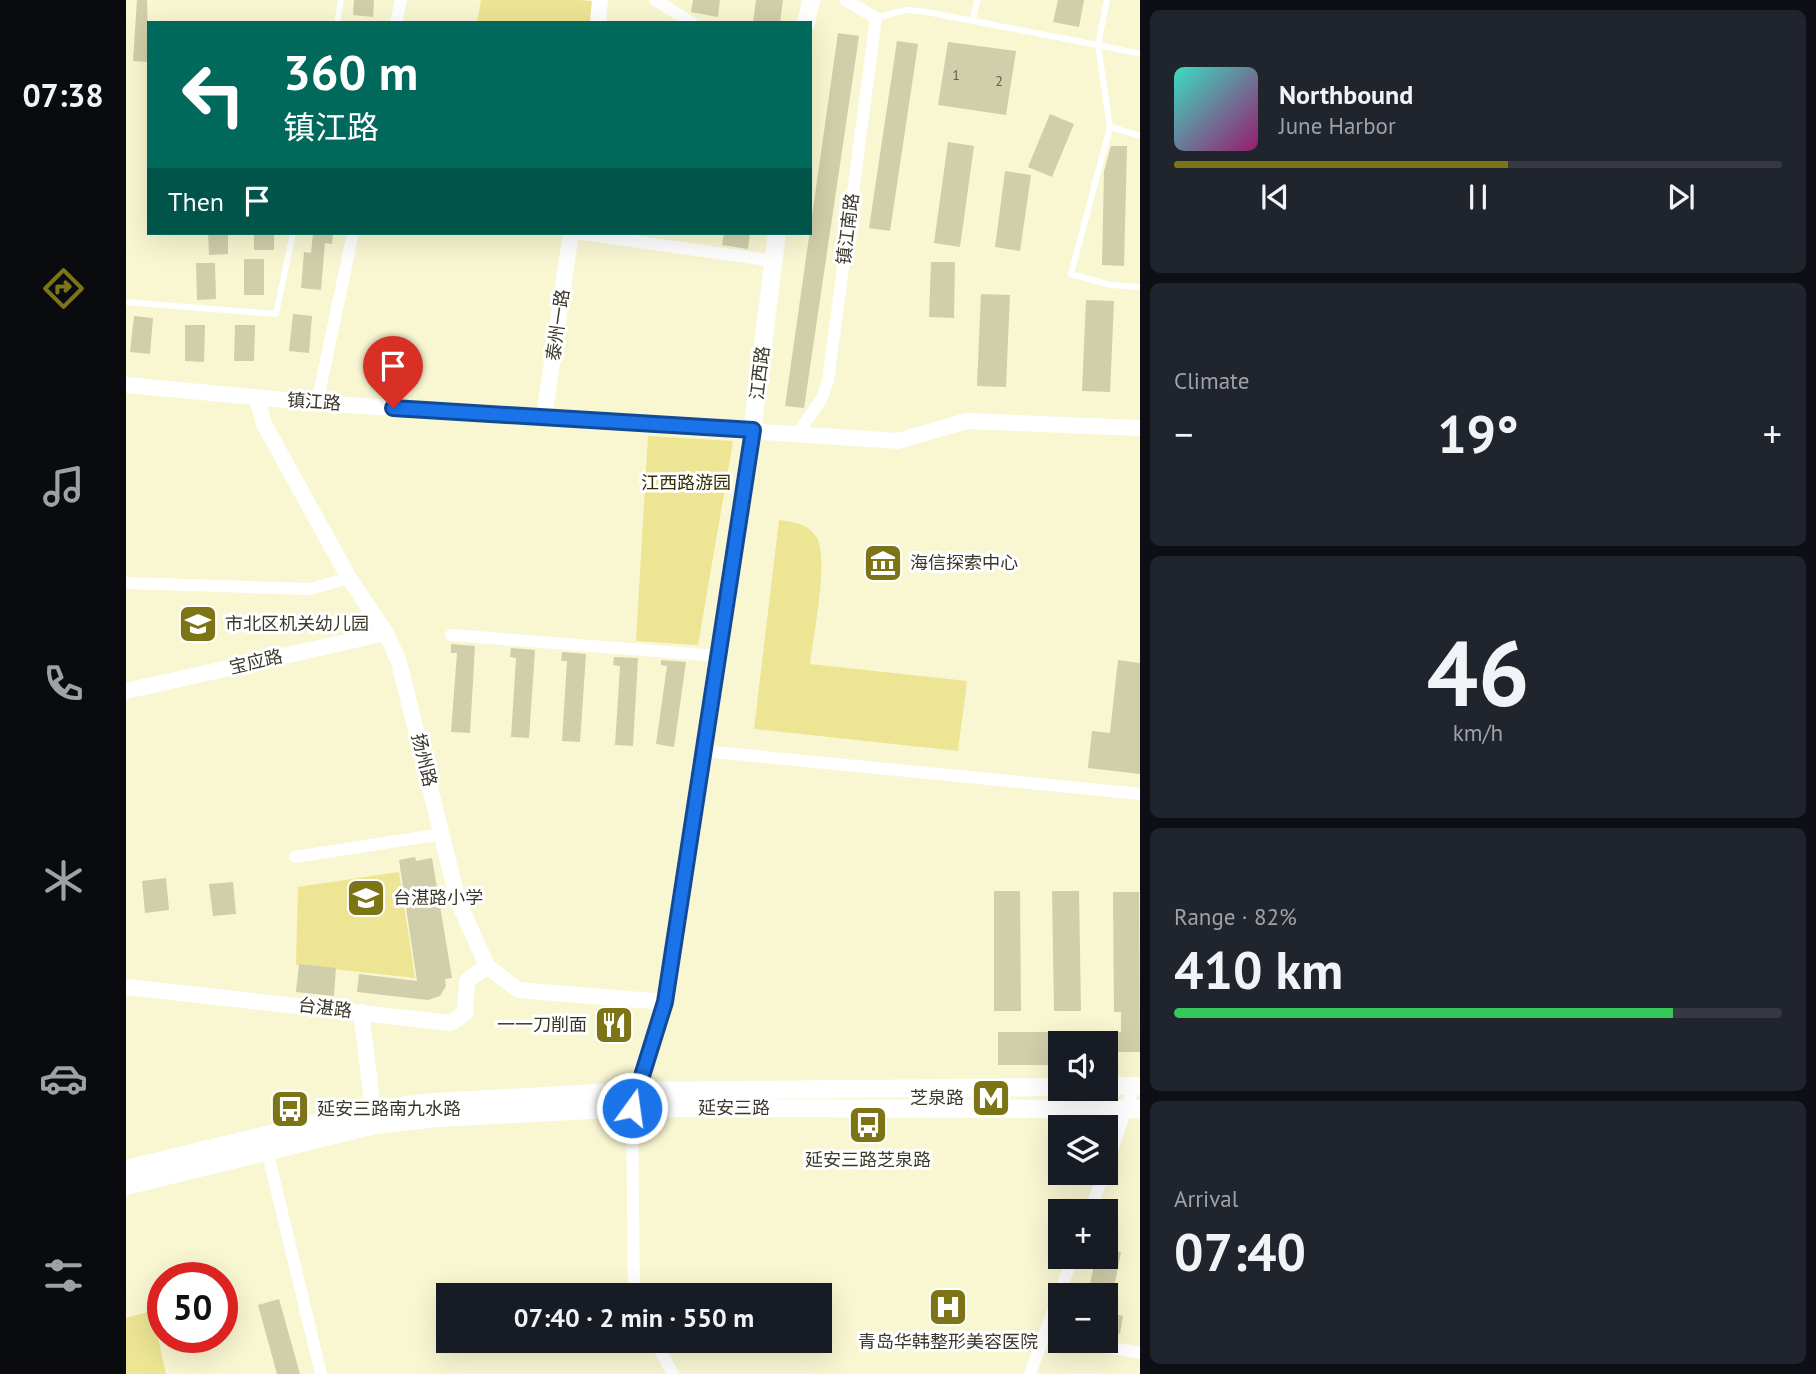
<!DOCTYPE html>
<meta charset="utf-8">
<style>
:root{--surface:#171b24;--page:#20242c;--text:#f1f3f6;--muted:#9ea1a6;--line:#363941;--accent:#7d7416}
body{margin:0;font-family:"PT Sans","Noto Sans SC",sans-serif;background:var(--page);color:var(--text);height:100vh;display:flex;flex-direction:column;font-size:26px;white-space:nowrap}
*{box-sizing:border-box;margin:0}
p{font-size:23px;color:var(--muted)}
.icon{flex:none;width:38px;height:38px;fill:none;stroke:currentColor;stroke-width:2;stroke-linecap:round;stroke-linejoin:round}
.map{position:relative;flex:1;overflow:hidden}
.drawer{display:flex;flex-direction:column;gap:10px;padding:10px;background:#0d0f14;width:676px}
.drawer>*{flex:none}
.guide{position:absolute;left:21px;top:21px;width:665px;height:214px;border-radius:0px;box-shadow:0 7px 28px #0002;background:#00695c;color:#fff;overflow:hidden}
.fabs{position:absolute;left:922px;top:1031px;display:grid;gap:14px}
.fabs a{display:grid;place-items:center;width:70px;height:70px;border-radius:0px;background:var(--surface);box-shadow:0 7px 28px #0002;font-size:35px}
.speed{position:absolute;left:21px;top:1262px;display:flex;gap:14px;font-size:35px;font-weight:700;text-align:center}
.speed>*{display:grid;place-content:center;width:91px;height:91px;border-radius:50%;background:var(--surface);box-shadow:0 7px 28px #0002;line-height:1}
.speed .limit{border:10px solid #d22;background:#fff;color:#111}
.pin{position:absolute;display:grid;place-items:center;width:60px;height:60px;color:#fff;margin:-72px -30px;border-radius:50% 50% 50% 0;rotate:-45deg;box-shadow:0 0 7px #0007}
.pin .icon{rotate:45deg}
.me{position:absolute;width:77px;margin:-38px;rotate:14deg;stroke-linejoin:round;filter:drop-shadow(0 0 5px #0008)}
.turn{display:flex;align-items:center;gap:24px;height:147px;padding:0 21px;font-size:32px}
.turn .icon{width:91px;height:91px;stroke-width:2.5}
.turn b{display:block;font-size:49px;line-height:60px}
.then{display:flex;align-items:center;height:66px;padding:0 21px;background:#0003;gap:14px;font-size:26px}
.big{font-size:52px;font-weight:600;line-height:1.1}
.drawer .tile{flex:1;display:flex;flex-direction:column;justify-content:center;gap:10px;min-width:0;padding:0 24px;border-radius:10px;background:var(--page)}
.drawer .dial{align-items:center;gap:0}
.dial b{font-size:91px;line-height:1}
.song{display:flex;align-items:center;gap:21px}
.cover{width:84px;height:84px;border-radius:10px;background:linear-gradient(135deg,hsl(170 70% 55%),hsl(320 70% 35%))}
.played{height:7px;border-radius:4px;background:linear-gradient(90deg,var(--accent) 55%,var(--line) 55%)}
.keys{display:flex;justify-content:space-around;direction:ltr}
.heat{display:flex;justify-content:space-between;align-items:center;font-size:38px;direction:ltr}
.charge{height:10px;border-radius:5px;background:linear-gradient(90deg,#34c759 82%,var(--line) 0)}
.trip{position:absolute;left:310px;top:1283px;width:396px;height:70px;border-radius:0px;background:var(--surface);box-shadow:0 7px 28px #0002;font-weight:600;line-height:70px;text-align:center}
main{display:flex;flex:1;min-height:0}
.menu{display:flex;flex-direction:column;width:126px;justify-content:space-around;align-items:center;background:#090b0e;color:var(--muted)}
.menu .icon{width:49px;height:49px}
.menu .selected{color:var(--accent)}
.menu b{font-size:32px;color:var(--text)}
.map>svg:first-child{display:block}
</style>
<main>
<nav class="menu">
<b>07:38</b>
<svg class="icon selected" aria-label="directions" viewBox="0 0 24 24"><path d="M12 3l9 9-9 9-9-9zM9 14v-3h6M13 9l2 2-2 2"/></svg>
<svg class="icon" aria-label="music" viewBox="0 0 24 24"><path d="M9 18V5l10-2v13"/><circle cx="6" cy="18" r="3"/><circle cx="16" cy="16" r="3"/></svg>
<svg class="icon" aria-label="phone" viewBox="0 0 24 24"><path d="M5 4h4l2 5-3 2q2 4 5 5l2-3 5 2v4C11 20 4 13 5 4z"/></svg>
<svg class="icon" aria-label="climate" viewBox="0 0 24 24"><path d="M12 3v18M4 7l16 10M4 17L20 7"/></svg>
<svg class="icon" aria-label="car" viewBox="0 0 24 24"><path d="M5 17H2v-5l4-1 3-4h7l3 4 3 1v5h-3M9 17h6M6 11h13"/><circle cx="7" cy="17" r="2"/><circle cx="17" cy="17" r="2"/></svg>
<svg class="icon" aria-label="filters" viewBox="0 0 24 24"><path d="M4 7h16M4 17h16"/><circle cx="9" cy="7" r="2"/><circle cx="15" cy="17" r="2"/></svg>
</nav>
<div class="map">
<svg width="1015" height="1374" viewBox="0 0 1015 1374">
<rect width="100%" height="100%" fill="#f9f6d2"/>
<g fill="#ede594">
<polygon points="355,0 455,0 470,2 467,23 351,23"/>
<polygon points="522,436 607,441 572,645 510,641"/>
<path d="M653,520C668,522 683,524 691,538C703,560 687,637 684,664L841,681L832,751L628,729Z"/>
<polygon points="273,872 289,978 170,965 172,887"/>
<polygon points="26,1311 40,1374 0,1374 0,1318"/>
</g>
<g fill="#d1ceab">
<polygon points="11,0 21,0 23,62 7,61"/>
<polygon points="228,0 248,0 247,17 227,15"/>
<polygon points="567,0 594,0 592,17 565,12"/>
<polygon points="630,0 657,0 654,23 627,23"/>
<polygon points="932,0 958,0 953,27 927,22"/>
<polygon points="712,33 733,36 678,408 659,406"/>
<polygon points="771,41 792,44 764,231 743,228"/>
<polygon points="822,42 890,51 880,115 812,105"/>
<polygon points="924,114 948,124 926,177 902,167"/>
<polygon points="822,142 848,146 834,247 808,243"/>
<polygon points="985,146 1001,146 998,266 976,265 978,171"/>
<polygon points="879,171 905,175 894,251 869,247"/>
<polygon points="82,233 102,233 102,254 83,255"/>
<rect x="128" y="233" width="20" height="17"/>
<polygon points="187,233 207,233 206,244 199,243 195,290 175,288 178,252 185,253"/>
<polygon points="598,233 624,233 622,249 596,245"/>
<rect x="118" y="259" width="20" height="36"/>
<polygon points="805,262 829,262 828,318 803,317"/>
<polygon points="70,263 89,263 90,299 71,300"/>
<polygon points="855,294 884,295 880,387 851,386"/>
<polygon points="960,300 988,301 984,392 956,391"/>
<polygon points="167,314 186,316 183,353 163,351"/>
<polygon points="8,316 27,318 24,354 4,352"/>
<polygon points="59,325 79,325 78,362 59,361"/>
<polygon points="109,325 129,325 128,361 108,361"/>
<polygon points="325,644 349,646 344,733 325,732 331,653 325,653"/>
<polygon points="385,648 409,650 403,738 385,737 390,658 384,657"/>
<polygon points="436,652 460,654 454,742 436,741 441,661 435,661"/>
<polygon points="488,657 512,658 507,746 489,745 494,666 487,665"/>
<polygon points="535,660 560,662 548,747 530,744 541,666 535,665"/>
<polygon points="992,660 1014,663 1014,774 962,768 966,731 984,733"/>
<polygon points="289,857 290,861 306,858 326,978 319,979 320,986 314,996 302,1000 231,992 233,974 291,981 273,860"/>
<polygon points="40,878 43,910 19,913 16,881"/>
<polygon points="107,882 110,914 87,916 83,884"/>
<polygon points="868,891 894,891 895,1011 868,1011"/>
<polygon points="926,891 953,891 955,1011 928,1011"/>
<polygon points="987,892 1013,892 1014,1052 990,1052 990,1065 980,1065 980,1043 934,1043 934,1065 872,1065 872,1032 995,1032 995,1012 988,1012"/>
<polygon points="173,964 210,968 208,996 170,992"/>
<polygon points="980,1249 995,1252 987,1293 957,1295 959,1283 964,1284 970,1256 980,1256"/>
<polygon points="153,1299 174,1374 151,1374 132,1305"/>
<polygon points="980,1312 997,1316 994,1334 980,1331"/>
</g>
<g fill="none" stroke-linecap="round" stroke-linejoin="round">
<g stroke="#fff" stroke-width="6">
<polyline points="981,0 972,45 1015,54"/>
<polyline points="750,18 779,10 795,11 972,45 984,127 1015,136"/>
<polyline points="847,20 851,0"/>
<polyline points="211,23 215,0"/>
<polyline points="984,127 945,274 984,285 1015,287"/>
<polyline points="0,302 150,314 167,233"/>
</g>
<g stroke="#fff" stroke-width="12">
<polyline points="529,0 566,23"/>
<polyline points="270,23 275,0"/>
<polyline points="449,233 648,261"/>
<polyline points="191,403 227,233"/>
<polyline points="672,433 696,398 702,381 750,18 720,0"/>
<polyline points="0,583 184,589 223,578"/>
<polyline points="325,635 593,656"/>
<polyline points="578,751 1015,794"/>
<polyline points="169,857 316,834"/>
<polyline points="506,1108 508,1295"/>
<polyline points="140,1146 195,1374"/>
<polyline points="980,1167 1008,1086"/>
<polyline points="964,1211 978,1172"/>
<polyline points="528,1340 547,1374"/>
<polyline points="942,1340 1015,1353"/>
<polyline points="904,1374 947,1256"/>
</g>
<g stroke="#fff" stroke-width="16">
<polyline points="472,23 474,0"/>
<polyline points="0,385 191,403 772,441 841,421 1015,428"/>
<polyline points="131,398 138,424 223,578 260,633 273,662 332,901 361,966 392,990 539,1002"/>
<polyline points="418,417 445,233"/>
<polyline points="0,691 260,633"/>
<polyline points="0,987 325,1023 339,1013 341,981 361,966"/>
<polyline points="235,1012 247,1109"/>
</g>
<g stroke="#fff" stroke-width="18">
<polyline points="680,23 685,0"/>
<polyline points="980,1086 1015,1086"/>
<polyline points="507,1101 539,1002 623,456 651,233"/>
<polyline points="0,1169 247,1109 309,1102 509,1091 934,1087"/>
<polyline points="0,1186 249,1125 311,1118 506,1108 1015,1109"/>
</g>
</g>
<g fill="none" stroke-linecap="round" stroke-linejoin="round">
<g stroke="#114b97" stroke-width="18">
<polyline id="route" points="267,408 627,430 539,1002 506,1108"/>
</g>
<use href="#route" stroke="#1a73e8" stroke-width="12"/>
</g>
<defs>
<g id="museum-square" transform="scale(2.0125)"><rect x="-9" y="-9" width="18" height="18" rx="4" fill="#7d7416" stroke="#fff"/><path d="M0-6L6-3V-2H-6V-3ZM-5-1h2V3h-2ZM-1-1h2V3h-2ZM3-1h2V3H3ZM-6 4H6V6H-6Z" fill="#fff"/></g>
<g id="school-square" transform="scale(2.0125)"><rect x="-9" y="-9" width="18" height="18" rx="4" fill="#7d7416" stroke="#fff"/><path d="M0-5L7-2L0 1L-7-2ZM-4 1L0 2.5L4 1V4Q0 6-4 4Z" fill="#fff"/></g>
<g id="restaurant-square" transform="scale(2.0125)"><rect x="-9" y="-9" width="18" height="18" rx="4" fill="#7d7416" stroke="#fff"/><path d="M-5-6h1v4h1v-4h1v4h1v-4h1v5L-1.5 .5V6h-2V.5L-5-1ZM5-6V6H3V1.5H1.5Q1.5-4 5-6Z" fill="#fff"/></g>
<g id="metro-square" transform="scale(2.0125)"><rect x="-9" y="-9" width="18" height="18" rx="4" fill="#7d7416" stroke="#fff"/><path d="M-5.5 5V-5H-3L0 0L3-5H5.5V5H3V-.5L0 4L-3-.5V5Z" fill="#fff"/></g>
<g id="bus-square" transform="scale(2.0125)"><rect x="-9" y="-9" width="18" height="18" rx="4" fill="#7d7416" stroke="#fff"/><path d="M-5-6H5V4H4V6H2V4H-2V6H-4V4H-5ZM-3.5-4V0h7V-4ZM-3.5 1.2v1.5H-2V1.2ZM2 1.2v1.5H3.5V1.2Z" fill="#fff"/></g>
<g id="hospital-square" transform="scale(2.0125)"><rect x="-9" y="-9" width="18" height="18" rx="4" fill="#7d7416" stroke="#fff"/><path d="M-5-5h3v3.5h4V-5h3V5h-3V1.5h-4V5h-3Z" fill="#fff"/></g>
</defs>
<g fill-rule="evenodd">
<use href="#museum-square" x="757" y="563"/>
<use href="#school-square" x="72" y="624"/>
<use href="#school-square" x="240" y="898"/>
<use href="#restaurant-square" x="488" y="1025"/>
<use href="#metro-square" x="865" y="1098"/>
<use href="#bus-square" x="164" y="1109"/>
<use href="#bus-square" x="742" y="1125"/>
<use href="#hospital-square" x="822" y="1307"/>
</g>
<g text-anchor="middle" stroke-width="6" stroke-linejoin="round" paint-order="stroke">
<g font-size="14" fill="#605e4a">
<text x="830" y="80">1</text>
<text x="873" y="86">2</text>
</g>
<g font-size="18" fill="#3a382a" stroke="#fff">
<text transform="translate(722 229) rotate(-83)" y="6">镇江南路</text>
<text transform="translate(432 325) rotate(-82)" y="6">泰州一路</text>
<text transform="translate(634 373) rotate(-83)" y="6">江西路</text>
<text transform="translate(188 402) rotate(4)" y="6">镇江路</text>
<text transform="translate(130 662) rotate(-13)" y="6">宝应路</text>
<text transform="translate(298 760) rotate(76)" y="6">扬州路</text>
<text transform="translate(199 1008) rotate(7)" y="6">台湛路</text>
<text x="608" y="1114">延安三路</text>
</g>
<g font-size="18" fill="#332f02" stroke="#fff">
<text x="560" y="489">江西路游园</text>
</g>
<g font-size="18" fill="#3a382a" stroke="#fff" text-anchor="start">
<text x="784" y="569">海信探索中心</text>
<text x="99" y="630">市北区机关幼儿园</text>
<text x="267" y="904">台湛路小学</text>
<text x="461" y="1031" text-anchor="end">一一刀削面</text>
<text x="838" y="1104" text-anchor="end">芝泉路</text>
<text x="191" y="1115">延安三路南九水路</text>
<text x="742" y="1166" text-anchor="middle">延安三路芝泉路</text>
<text x="822" y="1348" text-anchor="middle">青岛华韩整形美容医院</text>
</g>
</g>
</svg>
<div class="fabs">
<a><svg class="icon" aria-label="sound" viewBox="0 0 24 24"><path d="M4 9h4l5-4v14l-5-4H4zM17 9q2 3 0 6"/></svg></a>
<a><svg class="icon" aria-label="layers" viewBox="0 0 24 24"><path d="M12 4l9 5-9 5-9-5zM3 14l9 5 9-5"/></svg></a>
<a>+</a>
<a>−</a>
</div>
<div class="speed"><div class="limit">50</div></div>
<div class="pin" style="left:267px;top:408px;background:#d93025"><svg class="icon" aria-label="arrive" viewBox="0 0 24 24"><path d="M6 21V4h12l-3 4 3 4H6"/></svg></div>
<svg class="me" style="left:506px;top:1108px" viewBox="-20 -20 40 40"><circle r="17" fill="#1a73e8" stroke="#fff" stroke-width="3"/><path d="M0-11L8 9 0 5-8 9z" fill="#fff"/></svg>
<div class="trip">07:40 · 2 min · 550 m</div>
<div class="guide">
<div class="turn"><svg class="icon" aria-label="left" viewBox="0 0 24 24"><path d="M17 20v-9H6M10 6l-5 5 5 5"/></svg><div><b>360 m</b>镇江路</div></div>
<div class="then">Then<svg class="icon" aria-label="arrive" viewBox="0 0 24 24"><path d="M6 21V4h12l-3 4 3 4H6"/></svg></div>
</div>
</div>
<section class="drawer">
<div class="tile">
<div class="song"><i class="cover"></i><div><b>Northbound</b><p>June Harbor</p></div></div>
<div class="played"></div>
<div class="keys"><svg class="icon" aria-label="previous" viewBox="0 0 24 24"><path d="M18 5L8 12l10 7zM5 5v14"/></svg><svg class="icon" aria-label="pause" viewBox="0 0 24 24"><path d="M8 5v14M16 5v14"/></svg><svg class="icon" aria-label="next" viewBox="0 0 24 24"><path d="M6 5l10 7-10 7zM19 5v14"/></svg></div>
</div>
<div class="tile"><p>Climate</p>
<div class="heat"><a>−</a><b class="big">19°</b><a>+</a></div>
</div>
<div class="tile dial"><b>46</b><p>km/h</p></div>
<div class="tile"><p>Range · 82%</p><b class="big">410 km</b><div class="charge"></div></div>
<div class="tile"><p>Arrival</p><b class="big">07:40</b></div>
</section>
</main>
